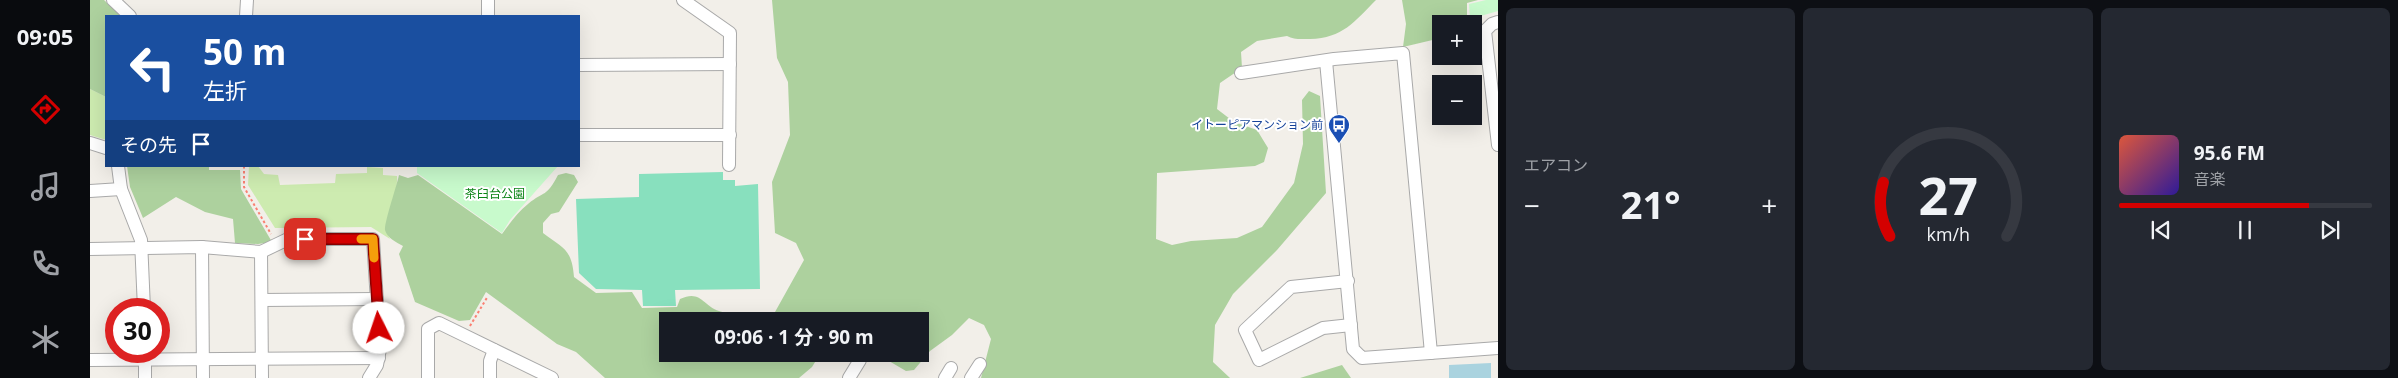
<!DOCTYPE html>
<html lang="ja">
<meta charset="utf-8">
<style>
:root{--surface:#171b24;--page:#242831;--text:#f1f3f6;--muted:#9ea1a6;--line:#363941;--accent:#d40000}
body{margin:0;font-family:"Open Sans","Noto Sans JP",sans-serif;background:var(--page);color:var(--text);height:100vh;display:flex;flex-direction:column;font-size:19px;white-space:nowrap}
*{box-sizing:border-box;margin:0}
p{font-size:16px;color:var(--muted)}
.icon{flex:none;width:28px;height:28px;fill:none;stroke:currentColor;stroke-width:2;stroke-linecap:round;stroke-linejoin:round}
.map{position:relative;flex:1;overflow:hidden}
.drawer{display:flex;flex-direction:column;gap:8px;padding:8px;background:#0d0f14;width:900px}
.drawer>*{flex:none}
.top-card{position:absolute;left:15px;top:15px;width:475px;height:152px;border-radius:0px;box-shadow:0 5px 20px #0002;background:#1a4fa0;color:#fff;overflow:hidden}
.buttons{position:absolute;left:1342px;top:15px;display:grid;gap:10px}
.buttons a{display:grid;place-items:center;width:50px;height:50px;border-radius:0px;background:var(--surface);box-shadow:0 5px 20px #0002;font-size:25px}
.speed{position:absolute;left:15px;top:298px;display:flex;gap:10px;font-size:25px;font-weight:700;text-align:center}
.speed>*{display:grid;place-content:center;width:65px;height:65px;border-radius:50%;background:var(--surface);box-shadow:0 5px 20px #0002;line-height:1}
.speed .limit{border:8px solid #d22;background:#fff;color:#111}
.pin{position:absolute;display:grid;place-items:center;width:42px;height:42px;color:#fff;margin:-21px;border-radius:10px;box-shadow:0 2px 8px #0006}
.me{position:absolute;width:55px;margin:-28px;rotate:356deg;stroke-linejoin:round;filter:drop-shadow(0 0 4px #0008)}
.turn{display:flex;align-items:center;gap:18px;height:105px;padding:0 15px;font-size:22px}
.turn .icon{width:65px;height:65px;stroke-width:2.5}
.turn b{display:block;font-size:35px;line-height:42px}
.then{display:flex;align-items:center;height:48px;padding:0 15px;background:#0003;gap:10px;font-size:19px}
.big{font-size:38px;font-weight:700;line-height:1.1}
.drawer .card{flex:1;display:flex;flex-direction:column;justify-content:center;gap:8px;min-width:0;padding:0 18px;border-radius:8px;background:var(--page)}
.drawer .dial{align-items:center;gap:0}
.dial svg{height:130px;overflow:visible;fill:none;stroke:var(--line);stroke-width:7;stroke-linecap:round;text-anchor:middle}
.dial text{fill:var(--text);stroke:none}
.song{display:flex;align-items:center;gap:15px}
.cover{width:60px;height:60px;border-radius:8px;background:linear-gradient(135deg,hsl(10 70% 55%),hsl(250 70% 35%))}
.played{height:5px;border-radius:2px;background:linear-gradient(90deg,var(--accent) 75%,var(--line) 75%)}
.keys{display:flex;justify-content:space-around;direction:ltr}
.heat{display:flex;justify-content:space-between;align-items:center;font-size:28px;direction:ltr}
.drawer .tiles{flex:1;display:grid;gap:8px;grid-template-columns:repeat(3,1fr)}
.trip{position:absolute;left:569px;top:312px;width:270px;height:50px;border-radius:0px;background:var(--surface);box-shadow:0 5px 20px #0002;font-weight:700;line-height:50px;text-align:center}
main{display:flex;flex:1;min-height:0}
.tab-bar{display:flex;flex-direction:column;width:90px;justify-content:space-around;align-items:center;background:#090b0e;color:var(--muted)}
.tab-bar .icon{width:35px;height:35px}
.tab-bar .active{color:var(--accent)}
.tab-bar b{font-size:22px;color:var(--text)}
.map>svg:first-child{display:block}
</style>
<main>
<nav class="tab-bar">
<b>09:05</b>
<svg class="icon active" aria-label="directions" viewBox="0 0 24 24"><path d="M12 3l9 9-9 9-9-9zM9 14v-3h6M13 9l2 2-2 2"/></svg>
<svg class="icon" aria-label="music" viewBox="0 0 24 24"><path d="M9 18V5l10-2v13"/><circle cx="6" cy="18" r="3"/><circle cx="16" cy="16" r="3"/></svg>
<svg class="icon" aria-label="phone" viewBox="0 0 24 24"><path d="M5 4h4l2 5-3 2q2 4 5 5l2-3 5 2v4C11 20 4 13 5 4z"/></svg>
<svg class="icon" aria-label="climate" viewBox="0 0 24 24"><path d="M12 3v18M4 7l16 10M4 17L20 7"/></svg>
</nav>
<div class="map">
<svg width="1408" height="378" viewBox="0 0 1408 378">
<rect width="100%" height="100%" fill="#f2efe9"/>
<g fill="#cdebb0">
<polygon points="0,89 16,97 16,140 0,135"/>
<path d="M159,166H168L174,174L188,175L190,185L245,183L246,174L277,173V167L293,168V175L307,176C309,198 289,219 300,239L281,227L185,228L158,185Z"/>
</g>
<g fill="#add19e">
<polygon points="0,0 14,0 31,16 16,16 16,97 0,89"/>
<path d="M682,0H1286C1264,22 1253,38 1220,39C1211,39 1204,40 1197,36L1167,41L1151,52L1152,68L1130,83L1127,109L1144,122L1167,130L1178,148L1174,162L1165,166L1067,173L1066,239L1082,245L1101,241L1147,238L1172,227L1204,183L1213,144L1212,100L1219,91L1230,96L1236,193L1187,250L1143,294L1125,325L1123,362L1140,378H891L901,339L894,325L879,318L862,335L840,351L824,370L816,371L787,354H830V321H578V354H730L722,367L709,378H515L486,352L467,344L396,292L380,320L369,321L325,302L309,254L313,246C306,242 297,238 295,230C294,223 307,185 309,175L318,178L328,175L412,234C420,223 428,212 438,204C455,190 456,198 468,175L476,173L484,175L488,182L469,212L461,214L453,223V233C473,248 482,249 484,277L506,293L542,292L552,308L587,307L590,299C611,289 613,306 629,311C638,315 673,312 685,312L714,260L706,243L685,233L682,182L700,135L698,82L687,58Z"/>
<polygon points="1312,0 1388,0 1377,3 1377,24 1351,24 1351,38 1313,47 1316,24"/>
<polygon points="37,166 119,166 119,170 150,170 151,189 182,242 168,244 145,243 143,219 115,212 86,197 53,218 40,187"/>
<polygon points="1252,365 1261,378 1210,378"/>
</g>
<g fill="#c8facc">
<polygon points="1396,0 1408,0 1408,11 1380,19 1379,4"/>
<polygon points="327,166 468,166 420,220 412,233 327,173"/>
</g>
<polygon fill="#88e0be" points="633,172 633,180 645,180 645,186 668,184 670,289 585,290 586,306 553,306 552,290 506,289 489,273 486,199 549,197 549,174"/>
<polygon fill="#aad3df" points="1401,363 1401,378 1359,378 1359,365"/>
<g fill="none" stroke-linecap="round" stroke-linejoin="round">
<g stroke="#a9a9a9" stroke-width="14">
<g id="minor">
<polyline points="23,0 40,16"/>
<polyline points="593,0 640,33 639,165"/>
<polyline points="156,16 157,0"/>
<polyline points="398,16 398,0"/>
<polyline points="1408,22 1402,24 1395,31 1408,145"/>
<polyline points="1236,61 1263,349 1272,358 1408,348"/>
<polyline points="489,65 640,64"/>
<polyline points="1151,73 1244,59 1313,53 1341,353"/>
<polyline points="489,135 640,135"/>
<polyline points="0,143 16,148"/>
<polyline points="28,166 31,189 51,240 54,309"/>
<polyline points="0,191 31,189"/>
<polyline points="112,247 113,378"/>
<polyline points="0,249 112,247 171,252 198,239 283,239 290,349 287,365 279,378"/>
<polyline points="171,252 172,378"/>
<polyline points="1258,281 1201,287 1155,330 1169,360 1233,328 1261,325"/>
<polyline points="172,300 287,299"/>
<polyline points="55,351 55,378"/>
<polyline points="0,360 289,358"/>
<polyline points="338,378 338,329 349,323 462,378"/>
<polyline points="400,378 400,361 404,350"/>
<polyline points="759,378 770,360"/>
<polyline points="855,378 861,368"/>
<polyline points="881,378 890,364"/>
</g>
</g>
<g stroke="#fa8072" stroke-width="2" stroke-dasharray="2.5 2.5" stroke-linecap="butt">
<polyline points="154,166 154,187 181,234"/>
<polyline points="380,326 398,296"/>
</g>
<use href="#minor" stroke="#fff" stroke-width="12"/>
</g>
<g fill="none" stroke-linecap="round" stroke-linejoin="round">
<g stroke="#8a0000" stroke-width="12">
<polyline id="route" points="215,239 283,239 289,328"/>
</g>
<use href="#route" stroke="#d40000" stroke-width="9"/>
<polyline stroke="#f59e0b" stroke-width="9" points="271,239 283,239 284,258"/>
</g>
<defs>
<g id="bus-pin" transform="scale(1.125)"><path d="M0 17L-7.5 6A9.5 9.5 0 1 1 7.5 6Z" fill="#1a4fb4" stroke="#fff"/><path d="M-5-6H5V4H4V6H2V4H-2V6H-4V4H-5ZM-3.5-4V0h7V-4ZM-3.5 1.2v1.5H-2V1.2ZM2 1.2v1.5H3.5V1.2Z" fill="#fff"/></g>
</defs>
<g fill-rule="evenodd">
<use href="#bus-pin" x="1249" y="125"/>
</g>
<g text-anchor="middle" stroke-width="4" stroke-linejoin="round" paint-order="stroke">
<g font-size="12" fill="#164399" stroke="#fff" text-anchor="end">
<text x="1233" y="129">イトーピアマンション前</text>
</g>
<g font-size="12" fill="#0c8416" stroke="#fff">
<text x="405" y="198">茶臼台公園</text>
</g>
</g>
</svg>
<div class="buttons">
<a>+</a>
<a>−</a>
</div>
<div class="speed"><div class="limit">30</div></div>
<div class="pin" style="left:215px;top:239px;background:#d93025"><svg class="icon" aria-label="arrive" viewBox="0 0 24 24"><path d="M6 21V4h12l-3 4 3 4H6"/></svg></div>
<svg class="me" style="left:289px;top:328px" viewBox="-20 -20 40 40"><circle r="19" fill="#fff"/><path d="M0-13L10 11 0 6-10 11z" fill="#d40000"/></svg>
<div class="trip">09:06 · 1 分 · 90 m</div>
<div class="top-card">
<div class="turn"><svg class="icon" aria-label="left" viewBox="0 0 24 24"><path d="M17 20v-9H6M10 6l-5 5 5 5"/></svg><div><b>50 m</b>左折</div></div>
<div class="then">その先<svg class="icon" aria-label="arrive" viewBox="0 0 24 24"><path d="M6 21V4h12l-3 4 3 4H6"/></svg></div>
</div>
</div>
<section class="drawer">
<div class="tiles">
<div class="card"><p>エアコン</p>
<div class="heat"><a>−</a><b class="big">21°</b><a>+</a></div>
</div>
<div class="card dial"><svg viewBox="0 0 100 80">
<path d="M14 69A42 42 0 1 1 86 69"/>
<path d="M14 69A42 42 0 0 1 10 36" stroke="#d40000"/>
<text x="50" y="56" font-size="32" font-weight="700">27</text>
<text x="50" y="72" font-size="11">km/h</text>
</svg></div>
<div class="card">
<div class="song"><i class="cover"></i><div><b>95.6 FM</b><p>音楽</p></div></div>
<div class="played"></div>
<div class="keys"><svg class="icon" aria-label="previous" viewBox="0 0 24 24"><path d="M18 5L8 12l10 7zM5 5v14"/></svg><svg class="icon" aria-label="pause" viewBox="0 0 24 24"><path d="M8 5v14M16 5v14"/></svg><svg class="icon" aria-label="next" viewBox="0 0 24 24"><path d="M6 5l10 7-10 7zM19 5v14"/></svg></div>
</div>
</div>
</section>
</main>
